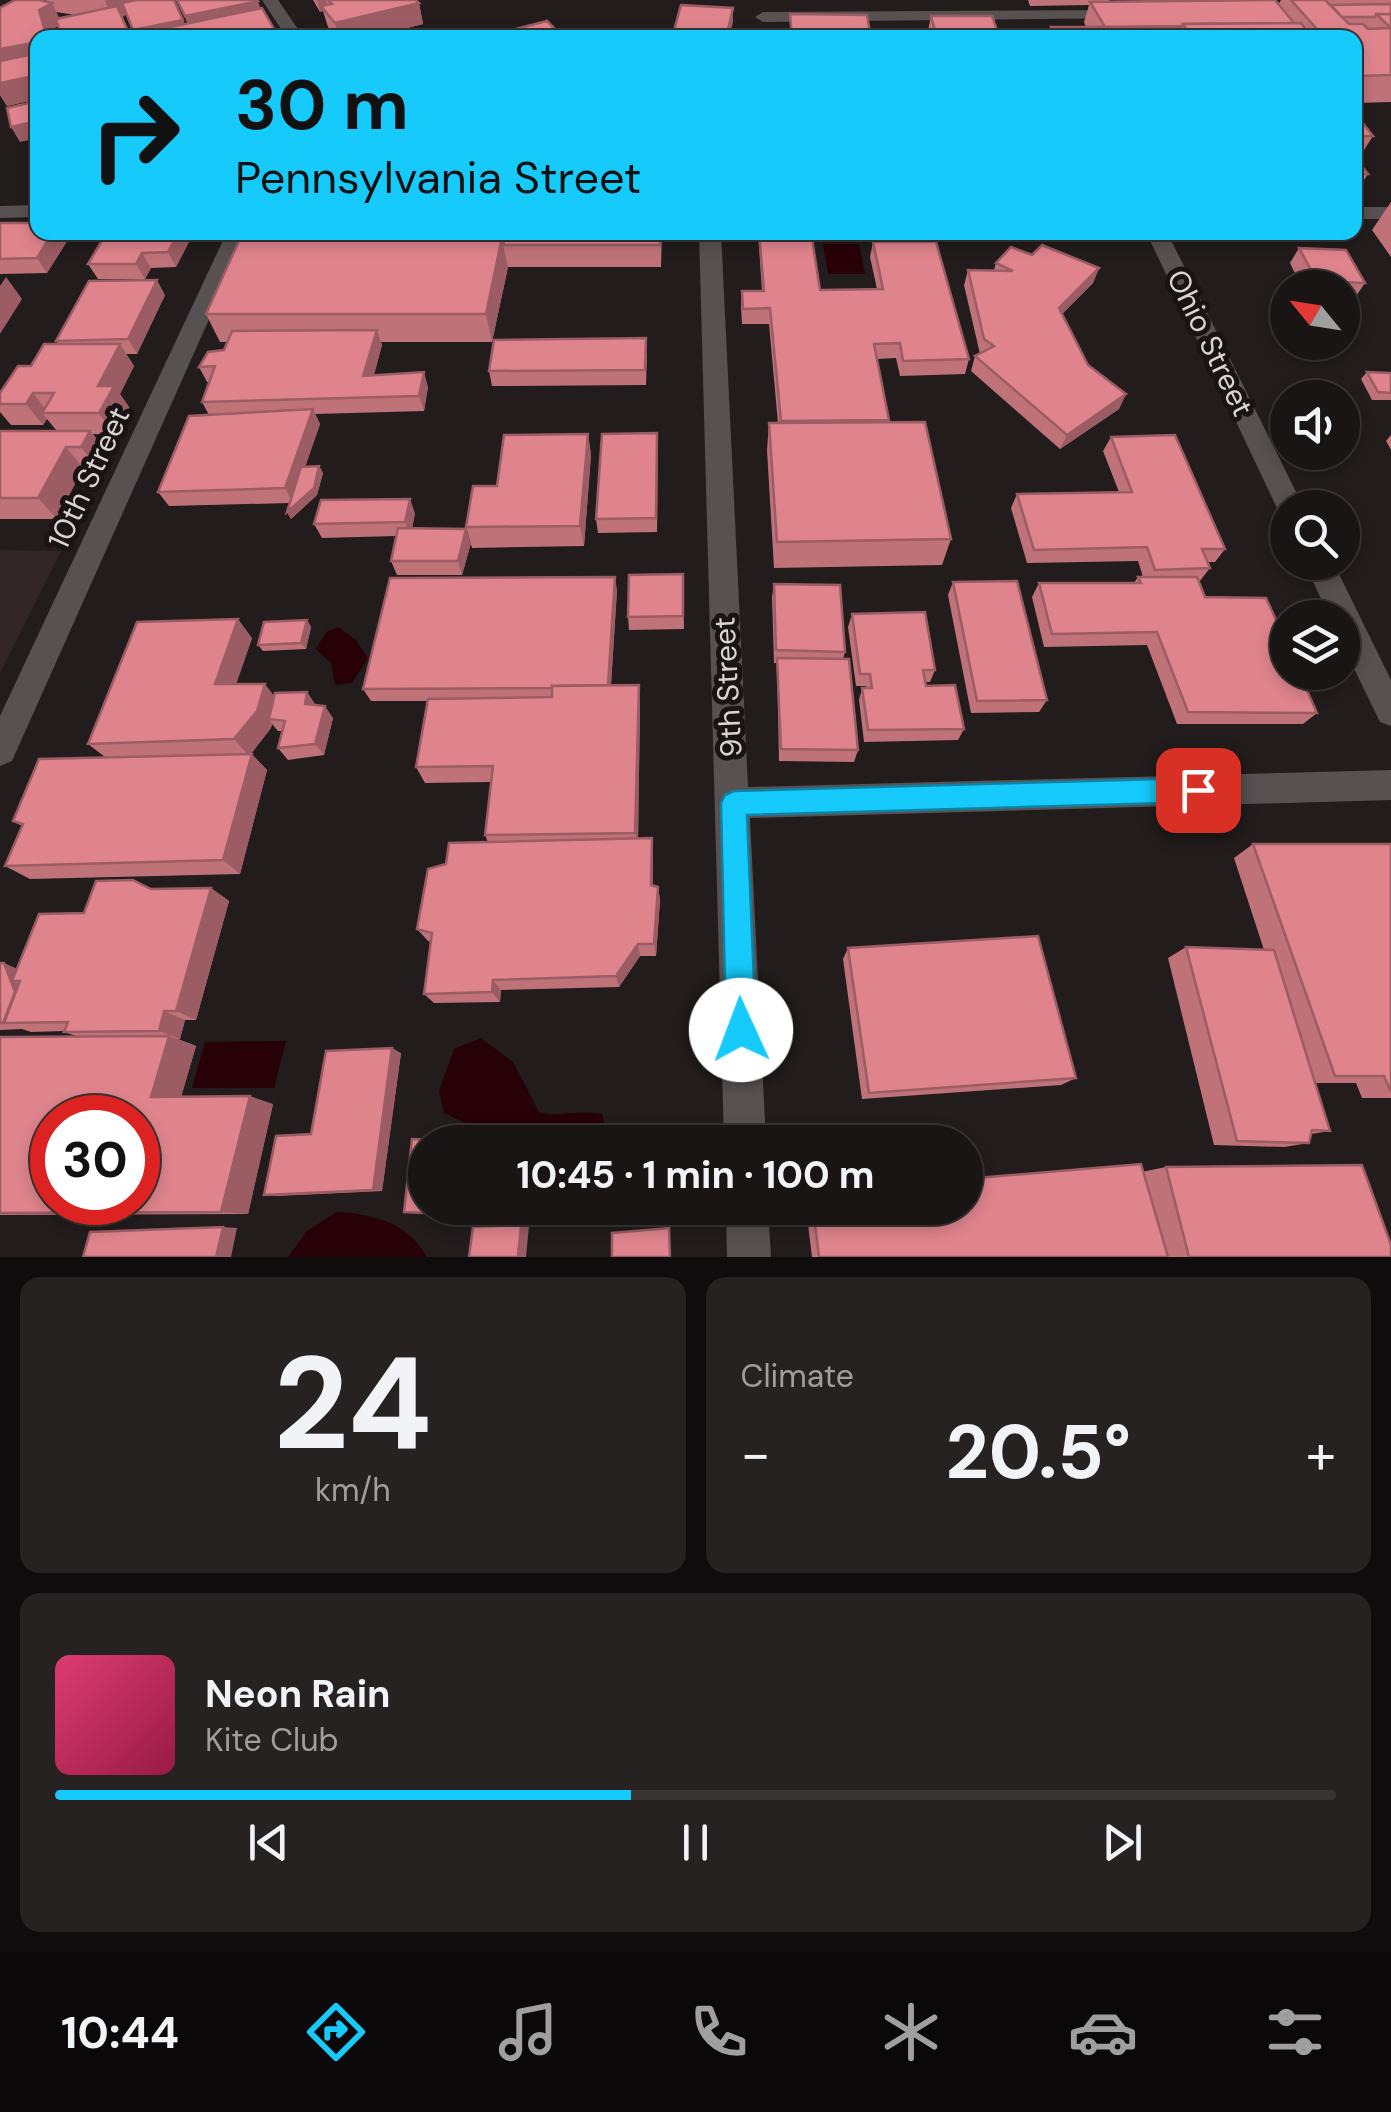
<!DOCTYPE html>
<meta charset="utf-8">
<style>
:root{--surface:#1a1515;--page:#272222;--text:#f1f3f6;--muted:#9f9fa0;--line:#383434;--accent:#16cafb}
body{margin:0;font-family:"DM Sans",sans-serif;background:var(--page);color:var(--text);height:100vh;display:flex;flex-direction:column;font-size:38px;white-space:nowrap}
*{box-sizing:border-box;margin:0}
p{font-size:32px;color:var(--muted)}
.icon{flex:none;width:55px;height:55px;fill:none;stroke:currentColor;stroke-width:2;stroke-linecap:round;stroke-linejoin:round}
.map{position:relative;height:1257px;overflow:hidden}
.panel{display:flex;flex-direction:column;gap:20px;padding:20px;background:#0e0c0c;flex:1}
.panel>*{flex:none}
.top-card{position:absolute;left:30px;top:30px;width:1332px;height:210px;border-radius:20px;box-shadow:0 5px 15px #0003,0 0 0 2px var(--line);background:#16cafb;color:#111;overflow:hidden}
.needle{width:65px;rotate:300deg}
.fabs{position:absolute;left:1270px;top:270px;display:grid;gap:20px}
.fabs a{display:grid;place-items:center;width:90px;height:90px;border-radius:50%;background:var(--surface);box-shadow:0 5px 15px #0003,0 0 0 2px var(--line);font-size:50px}
.speed{position:absolute;left:30px;top:1095px;display:flex;gap:20px;font-size:50px;font-weight:700;text-align:center}
.speed>*{display:grid;place-content:center;width:130px;height:130px;border-radius:50%;background:var(--surface);box-shadow:0 5px 15px #0003,0 0 0 2px var(--line);line-height:1}
.speed .limit{border:15px solid #d22;background:#fff;color:#111}
.pin{position:absolute;display:grid;place-items:center;width:85px;height:85px;color:#fff;margin:-42px;border-radius:20px;box-shadow:0 5px 15px #0006}
.me{position:absolute;width:110px;margin:-55px;rotate:358deg;stroke-linejoin:round;filter:drop-shadow(0 0 8px #0008)}
.turn{display:flex;align-items:center;gap:35px;height:210px;padding:0 40px;font-size:45px}
.turn .icon{width:130px;height:130px;stroke-width:2.5}
.turn b{display:block;font-size:70px;line-height:85px}
.big{font-size:75px;font-weight:700;line-height:1.1}
.panel .card{flex:1;display:flex;flex-direction:column;justify-content:center;gap:15px;min-width:0;padding:0 35px;border-radius:20px;background:var(--page)}
.panel .dial{align-items:center;gap:0}
.dial b{font-size:130px;line-height:1}
.song{display:flex;align-items:center;gap:30px}
.cover{width:120px;height:120px;border-radius:15px;background:linear-gradient(135deg,hsl(340 70% 55%),hsl(340 70% 35%))}
.played{height:10px;border-radius:5px;background:linear-gradient(90deg,var(--accent) 45%,var(--line) 45%)}
.keys{display:flex;justify-content:space-around;direction:ltr}
.heat{display:flex;justify-content:space-between;align-items:center;font-size:55px;direction:ltr}
.panel .tiles{flex:1;display:grid;gap:20px;grid-template-columns:1fr 1fr}
.card:last-child{grid-column:span 2}
.trip{position:absolute;left:408px;top:1125px;width:575px;height:100px;border-radius:50px;background:var(--surface);box-shadow:0 5px 15px #0003,0 0 0 2px var(--line);font-weight:700;line-height:100px;text-align:center}
.menu{display:flex;height:160px;justify-content:space-around;align-items:center;background:#0a0808;color:var(--muted)}
.menu .icon{width:70px;height:70px}
.menu .selected{color:var(--accent)}
.menu b{font-size:45px;color:var(--text)}
.map>svg:first-child{display:block}
</style>
<div class="map">
<svg width="1391" height="1257" viewBox="0 0 1391 1257">
<rect width="100%" height="100%" fill="#221c1c"/>
<polygon fill="#312526" points="0,550 61,551 0,673"/>
<g fill="#270107">
<polygon points="823,244 859,244 865,274 828,274"/>
<polygon points="338,627 356,640 368,658 352,683 335,685 331,663 316,649 326,632"/>
<path d="M481,1038L513,1062L539,1112C559,1118 580,1109 602,1114L606,1130L603,1142H490L489,1134L444,1113L439,1091L454,1049Z"/>
<polygon points="286,1041 274,1088 192,1088 205,1042"/>
<path d="M337,1212C373,1214 408,1223 427,1257H288L307,1231Z"/>
</g>
<g fill="none" stroke-linecap="round" stroke-linejoin="round">
<g fill="#585151" fill-rule="evenodd">
<polygon points="262,0 278,0 304,38 287,38"/>
<polygon points="1123,10 1131,15 1129,18 763,22 755,17 763,12"/>
<polygon points="38,205 38,217 0,218 0,206"/>
<rect x="1355" y="207" width="36" height="12"/>
<polygon points="227,232 248,232 12,761 0,766 0,716"/>
<polygon points="699,232 721,232 748,787 1391,770 1391,800 750,818 766,1142 724,1142"/>
<polygon points="1146,232 1167,232 1304,508 1288,508 1288,517 1277,508"/>
<polygon points="1304,562 1333,562 1391,680 1391,726 1380,722 1342,644 1342,618 1330,618"/>
<polygon points="726,1208 768,1208 771,1257 727,1257"/>
</g>
</g>
<g fill="#c07279" fill-rule="evenodd">
<path d="M46,0H174L185,24H188L177,0L262,8L279,38H136L127,14L122,17L58,26L38,38V99L7,106L0,95V8L47,2ZM56,12L76,15L59,18Z"/>
<polygon points="313,0 416,0 419,3 423,24 368,38 336,38 328,27 323,11 320,12"/>
<polygon points="1028,0 1110,0 1109,1 1197,0 1278,5 1281,0 1391,0 1391,102 1355,103 1355,38 1048,38 1051,27 1086,27 1084,22 1089,5 1030,6"/>
<polygon points="931,16 1000,38 930,38 928,30"/>
<polygon points="1355,113 1373,136 1359,158 1356,158 1368,174 1355,194"/>
<polygon points="1391,202 1391,257 1372,230"/>
<polygon points="0,223 69,238 47,273 0,274"/>
<polygon points="194,232 176,267 151,268 145,279 98,279 88,264"/>
<polygon points="243,232 662,232 661,267 508,267 492,342 381,342 382,345 374,375 428,387 424,411 315,414 320,424 305,466 319,466 323,473 317,495 291,519 287,512 289,503 169,506 158,492 209,415 202,402 209,382 207,382 199,367 224,350 227,342 220,342 206,314"/>
<polygon points="758,232 811,232 820,290 877,289 870,257 873,242 969,359 965,374 900,376 896,358 877,359 888,422 951,539 942,565 774,568 767,450 769,423 778,423 769,324 742,324 741,307 742,291 762,291"/>
<polygon points="1299,248 1365,283 1354,299 1342,298 1342,288 1302,288 1290,263"/>
<polygon points="1032,255 1099,268 1093,283 1062,314 1088,365 1126,394 1119,409 1060,449 971,371 975,356 980,354 964,285 968,270 994,270 996,263"/>
<polygon points="165,295 137,354 126,354 134,366 120,394 129,407 115,435 93,434 106,452 98,469 83,468 57,519 0,519 0,431 57,431 47,419 43,425 11,425 0,412 0,393 58,344 56,341"/>
<polygon points="647,353 646,385 492,386 489,371"/>
<polygon points="1367,372 1391,373 1391,400 1372,400 1361,379"/>
<polygon points="588,434 591,455 584,546 472,548 466,527 497,486"/>
<polygon points="1391,435 1391,450 1386,441"/>
<polygon points="1111,437 1225,549 1215,562 1207,562 1210,568 1199,582 1205,597 1317,713 1303,724 1177,724 1147,645 1044,647 1032,597 1039,583 1134,583 1138,577 1143,577 1138,561 1027,563 1011,508 1017,494 1119,492 1103,451"/>
<polygon points="658,448 657,532 598,533 596,519"/>
<polygon points="415,513 412,528 471,543 462,575 397,575 391,561 396,536 322,538 314,524"/>
<polygon points="683,574 684,629 629,630 628,617"/>
<polygon points="953,582 1047,700 1039,712 971,713 948,595"/>
<polygon points="774,584 845,652 843,659 858,750 854,762 779,761 777,663 774,663 772,597"/>
<polygon points="617,590 611,685 640,703 638,838 653,852 653,885 658,887 660,900 656,956 640,956 619,987 501,990 500,1002 434,1003 424,994 431,942 428,941 417,929 446,864 488,842 485,835 491,782 425,783 416,767 428,701 371,701 363,689"/>
<polygon points="852,614 935,670 930,682 925,682 926,686 964,729 958,740 864,742 859,700 862,688 866,688 866,686 856,686 848,627"/>
<polygon points="307,620 311,627 306,649 263,651 258,645"/>
<polygon points="252,638 236,684 274,696 307,692 315,705 333,718 324,755 288,760 278,748 282,731 278,731 272,724 271,728 251,754 267,770 240,874 30,879 5,866 22,826 13,821 105,757 88,744"/>
<polygon points="1253,844 1391,844 1391,1098 1362,1098 1356,1083 1315,1083 1330,1131 1311,1134 1309,1143 1284,1147 1214,1145 1168,958 1186,947 1264,950 1234,858"/>
<polygon points="211,888 229,901 196,1020 185,1020 180,1039 178,1039 196,1046 181,1097 273,1104 248,1214 0,1215 0,1037 76,1036 64,1032 65,1031 31,1032 22,1029 0,1030 0,963 17,969 84,913 151,889"/>
<polygon points="848,948 1076,1078 1061,1085 862,1099 843,959"/>
<polygon points="401,1053 382,1191 277,1196 264,1195 311,1134"/>
<polygon points="1166,1167 1391,1257 812,1257 806,1208 965,1208"/>
</g>
<g fill="#9c5c63">
<polygon points="107,0 148,0 115,22 105,1"/>
<polygon points="317,0 326,0 329,10 321,6 323,11 320,12"/>
<polygon points="258,1 263,15 191,30 185,16"/>
<polygon points="52,3 62,24 50,30 52,38 47,38 39,10"/>
<polygon points="419,3 423,24 368,38 339,38 335,23"/>
<polygon points="733,8 733,22 729,38 727,38"/>
<polygon points="183,20 189,34 174,38 136,38 133,30"/>
<polygon points="38,42 38,65 0,73 0,49"/>
<polygon points="38,75 38,99 7,106 0,95 0,83"/>
<polygon points="38,121 38,138 20,142 11,127"/>
<polygon points="53,232 66,232 69,238 47,273 37,258"/>
<polygon points="179,232 194,232 176,267 168,252"/>
<polygon points="503,232 512,232 503,245 508,267 492,342 486,314"/>
<polygon points="142,253 151,268 145,279 136,264"/>
<polygon points="1099,268 1093,283 1053,323 1059,308"/>
<polygon points="6,277 22,299 0,334 0,286"/>
<polygon points="157,280 165,295 137,354 128,339"/>
<polygon points="377,330 382,345 369,391 363,376"/>
<polygon points="120,344 134,366 120,394 129,407 115,435 99,413 98,386"/>
<polygon points="424,372 428,387 424,411 419,396"/>
<polygon points="33,393 48,413 42,413 47,419 43,425 26,404"/>
<polygon points="1126,394 1119,409 1060,449 1067,435"/>
<polygon points="313,409 320,424 293,503 285,488"/>
<polygon points="90,431 106,452 98,469 81,447"/>
<polygon points="588,434 591,455 584,546 580,526"/>
<polygon points="66,447 83,468 57,519 38,498"/>
<polygon points="319,466 323,473 317,495 291,519 287,512"/>
<polygon points="410,499 415,513 411,536 405,522"/>
<polygon points="466,529 471,543 462,575 458,561"/>
<polygon points="615,577 617,590 610,700 608,688"/>
<polygon points="238,619 252,638 230,702 215,684"/>
<polygon points="307,620 311,627 306,649 301,643"/>
<polygon points="265,684 279,702 269,719 272,724 271,728 249,756 234,739"/>
<polygon points="639,685 640,703 638,847 635,833"/>
<polygon points="307,692 315,704 314,716 305,704"/>
<polygon points="325,706 333,718 324,755 315,744"/>
<polygon points="252,754 267,770 240,874 223,860"/>
<polygon points="652,838 653,852 653,897 651,885"/>
<polygon points="658,887 660,900 656,956 654,944"/>
<polygon points="211,888 229,901 196,1020 176,1011"/>
<polygon points="638,944 640,956 619,987 616,976"/>
<polygon points="4,963 22,971 20,981 12,981 29,988 4,1023 22,1029 3,1023"/>
<polygon points="493,980 501,990 500,1002 492,992"/>
<polygon points="164,1011 185,1020 180,1039 159,1031"/>
<polygon points="169,1036 196,1046 179,1104 151,1097"/>
<polygon points="392,1048 401,1053 382,1191 373,1190"/>
<polygon points="250,1096 273,1104 248,1214 221,1212"/>
<polygon points="507,1208 513,1208 512,1217 506,1217"/>
<polygon points="521,1225 529,1226 526,1257 518,1257"/>
<polygon points="223,1227 237,1228 231,1257 216,1257"/>
</g>
<g fill="#df848d" stroke="#9c5c63" stroke-width="2.5" fill-rule="evenodd">
<polygon points="15,0 39,0 52,3 39,10 47,38 38,38 38,42 0,49 0,8"/>
<polygon points="136,0 174,0 183,20 133,30 122,3"/>
<polygon points="177,0 257,0 258,1 185,16"/>
<polygon points="328,0 416,0 419,3 335,23 321,6 332,4"/>
<polygon points="1275,0 1294,23 1183,24 1182,26 1105,27 1090,2"/>
<polygon points="1291,0 1325,0 1349,24 1363,24 1368,29 1391,28 1376,14 1391,14 1391,75 1360,76 1355,70 1355,38 1325,38"/>
<polygon points="1391,4 1391,14 1376,14 1375,17 1342,17 1331,5"/>
<polygon points="681,5 733,8 727,34 717,34 716,38 672,38"/>
<polygon points="117,6 131,38 62,38 56,19"/>
<polygon points="262,8 278,36 270,38 138,38 137,34"/>
<polygon points="790,14 867,15 871,38 792,38"/>
<polygon points="931,16 992,16 1000,38 937,38"/>
<polygon points="547,21 562,36 557,38 499,38 496,34"/>
<polygon points="1301,23 1312,38 1192,38 1183,24"/>
<polygon points="1051,27 1180,27 1187,38 1056,38"/>
<polygon points="38,53 38,75 0,83 0,61"/>
<polygon points="38,101 38,121 11,127 7,108"/>
<polygon points="1355,113 1373,136 1355,136"/>
<polygon points="1355,157 1368,174 1355,174"/>
<polygon points="0,223 38,223 38,232 53,232 37,258 0,259"/>
<polygon points="107,232 179,232 168,252 142,253 136,264 88,264"/>
<polygon points="243,232 503,232 486,314 206,314"/>
<polygon points="506,232 661,232 660,245 503,245"/>
<polygon points="759,232 811,232 820,290 883,289 873,242 936,242 969,359 903,361 900,343 874,344 889,420 781,421 770,308 743,309 742,291 764,291"/>
<polygon points="1042,245 1099,268 1059,308 1088,365 1126,394 1067,435 975,356 994,346 984,339 968,270 1013,271 996,263 1011,247 1032,255"/>
<polygon points="1299,248 1346,250 1365,283 1317,281"/>
<polygon points="157,280 128,339 56,341 89,281"/>
<polygon points="377,330 363,376 424,372 419,396 202,402 215,366 199,367 208,352 224,350 232,331"/>
<polygon points="646,338 645,370 489,371 494,340"/>
<polygon points="44,344 120,344 98,386 114,386 99,413 42,413 54,393 33,393 26,404 0,404 0,393 18,366 31,366"/>
<polygon points="1367,372 1391,373 1391,393 1378,392"/>
<polygon points="313,409 285,488 158,492 189,416"/>
<polygon points="925,422 951,539 777,542 769,423"/>
<polygon points="0,431 90,431 81,447 66,447 38,498 0,498"/>
<polygon points="657,433 656,518 596,519 602,434"/>
<polygon points="588,434 580,526 466,527 473,486 497,486 504,435"/>
<polygon points="1175,435 1225,549 1202,549 1210,568 1155,570 1147,547 1034,550 1017,494 1132,492 1111,437"/>
<polygon points="319,466 314,488 287,512 301,467"/>
<polygon points="410,499 405,522 314,524 321,500"/>
<polygon points="398,528 466,529 458,561 391,561"/>
<polygon points="683,574 683,616 628,617 629,575"/>
<polygon points="615,577 608,685 552,686 552,688 363,689 390,578"/>
<polygon points="1138,577 1197,577 1205,597 1266,598 1288,646 1288,672 1299,672 1317,713 1188,712 1157,632 1052,634 1039,583 1141,583"/>
<polygon points="1017,581 1047,700 977,701 953,582"/>
<polygon points="774,584 840,585 845,652 776,650"/>
<polygon points="925,612 935,670 923,670 926,686 955,685 964,729 868,730 862,688 872,688 870,674 860,674 852,614"/>
<polygon points="238,619 215,684 265,684 257,711 234,739 88,744 137,622"/>
<polygon points="307,620 301,643 258,645 264,622"/>
<polygon points="777,658 849,659 858,750 781,749"/>
<polygon points="639,685 635,833 485,835 493,766 416,767 428,699 552,697 552,686"/>
<polygon points="307,692 305,704 325,706 315,744 278,748 285,721 269,719 275,693"/>
<polygon points="252,754 223,860 5,866 23,824 13,821 39,759"/>
<polygon points="652,838 651,885 658,887 654,944 638,944 616,976 493,980 492,992 424,994 432,933 417,929 428,869 446,864 449,843"/>
<polygon points="1253,844 1391,844 1391,1092 1384,1076 1335,1076"/>
<polygon points="133,880 151,889 211,888 176,1011 164,1011 159,1031 64,1032 68,1022 4,1023 20,981 12,981 39,914 84,913 96,881"/>
<polygon points="1038,936 1076,1078 869,1093 848,948"/>
<polygon points="1186,947 1274,950 1330,1131 1312,1130 1309,1143 1237,1141"/>
<polygon points="0,963 4,963 15,992 3,1023 0,1023"/>
<path d="M169,1036L151,1097L250,1096L221,1212L0,1213V1037ZM52,1118H138V1202H52Z"/>
<polygon points="392,1048 373,1190 264,1195 276,1136 311,1134 326,1051"/>
<polygon points="412,1139 471,1142 425,1142 425,1208 507,1208 506,1217 404,1212"/>
<polygon points="1141,1164 1168,1257 819,1257 813,1208 965,1208 965,1179"/>
<polygon points="1362,1165 1391,1245 1391,1257 1189,1257 1166,1167"/>
<polygon points="521,1225 518,1257 469,1257 473,1227"/>
<polygon points="223,1227 216,1257 83,1257 90,1232"/>
<polygon points="669,1228 670,1257 612,1257 612,1233"/>
</g>
<polygon fill="#16cafb" stroke="#0e83a3" stroke-width="2.5" points="1198,778 1207,782 1210,790 1207,799 1198,802 747,815 756,1030 752,1040 741,1044 731,1040 726,1030 721,803 725,795 734,791"/>
<g text-anchor="middle" stroke-width="10" stroke-linejoin="round" paint-order="stroke">
<g font-size="30" fill="#d9d5d5" stroke="#191313">
<text transform="translate(1210 343) rotate(64)" y="10">Ohio Street</text>
<text transform="translate(89 478) rotate(-65)" y="10">10th Street</text>
<text transform="translate(728 687) rotate(-93)" y="10">9th Street</text>
</g>
</g>
</svg>
<div class="fabs">
<a><svg class="needle" viewBox="-14 -14 28 28"><path d="M0-13l5 13h-10z" fill="#e53935"/><path d="M0 13l5-13h-10z" fill="#9f9fa0"/></svg></a>
<a><svg class="icon" aria-label="sound" viewBox="0 0 24 24"><path d="M4 9h4l5-4v14l-5-4H4zM17 9q2 3 0 6"/></svg></a>
<a><svg class="icon" aria-label="search" viewBox="0 0 24 24"><circle cx="10" cy="10" r="6"/><path d="M15 15l6 6"/></svg></a>
<a><svg class="icon" aria-label="layers" viewBox="0 0 24 24"><path d="M12 4l9 5-9 5-9-5zM3 14l9 5 9-5"/></svg></a>
</div>
<div class="speed"><div class="limit">30</div></div>
<div class="pin" style="left:1198px;top:790px;background:#d93025"><svg class="icon" aria-label="arrive" viewBox="0 0 24 24"><path d="M6 21V4h12l-3 4 3 4H6"/></svg></div>
<svg class="me" style="left:741px;top:1030px" viewBox="-20 -20 40 40"><circle r="19" fill="#fff"/><path d="M0-13L10 11 0 6-10 11z" fill="#16cafb"/></svg>
<div class="trip">10:45 · 1 min · 100 m</div>
<div class="top-card">
<div class="turn"><svg class="icon" aria-label="right" viewBox="0 0 24 24"><path d="M7 20v-9h11M14 6l5 5-5 5"/></svg><div><b>30 m</b>Pennsylvania Street</div></div>
</div>
</div>
<section class="panel">
<div class="tiles">
<div class="card dial"><b>24</b><p>km/h</p></div>
<div class="card"><p>Climate</p>
<div class="heat"><a>−</a><b class="big">20.5°</b><a>+</a></div>
</div>
<div class="card">
<div class="song"><i class="cover"></i><div><b>Neon Rain</b><p>Kite Club</p></div></div>
<div class="played"></div>
<div class="keys"><svg class="icon" aria-label="previous" viewBox="0 0 24 24"><path d="M18 5L8 12l10 7zM5 5v14"/></svg><svg class="icon" aria-label="pause" viewBox="0 0 24 24"><path d="M8 5v14M16 5v14"/></svg><svg class="icon" aria-label="next" viewBox="0 0 24 24"><path d="M6 5l10 7-10 7zM19 5v14"/></svg></div>
</div>
</div>
</section>
<nav class="menu">
<b>10:44</b>
<svg class="icon selected" aria-label="directions" viewBox="0 0 24 24"><path d="M12 3l9 9-9 9-9-9zM9 14v-3h6M13 9l2 2-2 2"/></svg>
<svg class="icon" aria-label="music" viewBox="0 0 24 24"><path d="M9 18V5l10-2v13"/><circle cx="6" cy="18" r="3"/><circle cx="16" cy="16" r="3"/></svg>
<svg class="icon" aria-label="phone" viewBox="0 0 24 24"><path d="M5 4h4l2 5-3 2q2 4 5 5l2-3 5 2v4C11 20 4 13 5 4z"/></svg>
<svg class="icon" aria-label="climate" viewBox="0 0 24 24"><path d="M12 3v18M4 7l16 10M4 17L20 7"/></svg>
<svg class="icon" aria-label="car" viewBox="0 0 24 24"><path d="M5 17H2v-5l4-1 3-4h7l3 4 3 1v5h-3M9 17h6M6 11h13"/><circle cx="7" cy="17" r="2"/><circle cx="17" cy="17" r="2"/></svg>
<svg class="icon" aria-label="filters" viewBox="0 0 24 24"><path d="M4 7h16M4 17h16"/><circle cx="9" cy="7" r="2"/><circle cx="15" cy="17" r="2"/></svg>
</nav>
